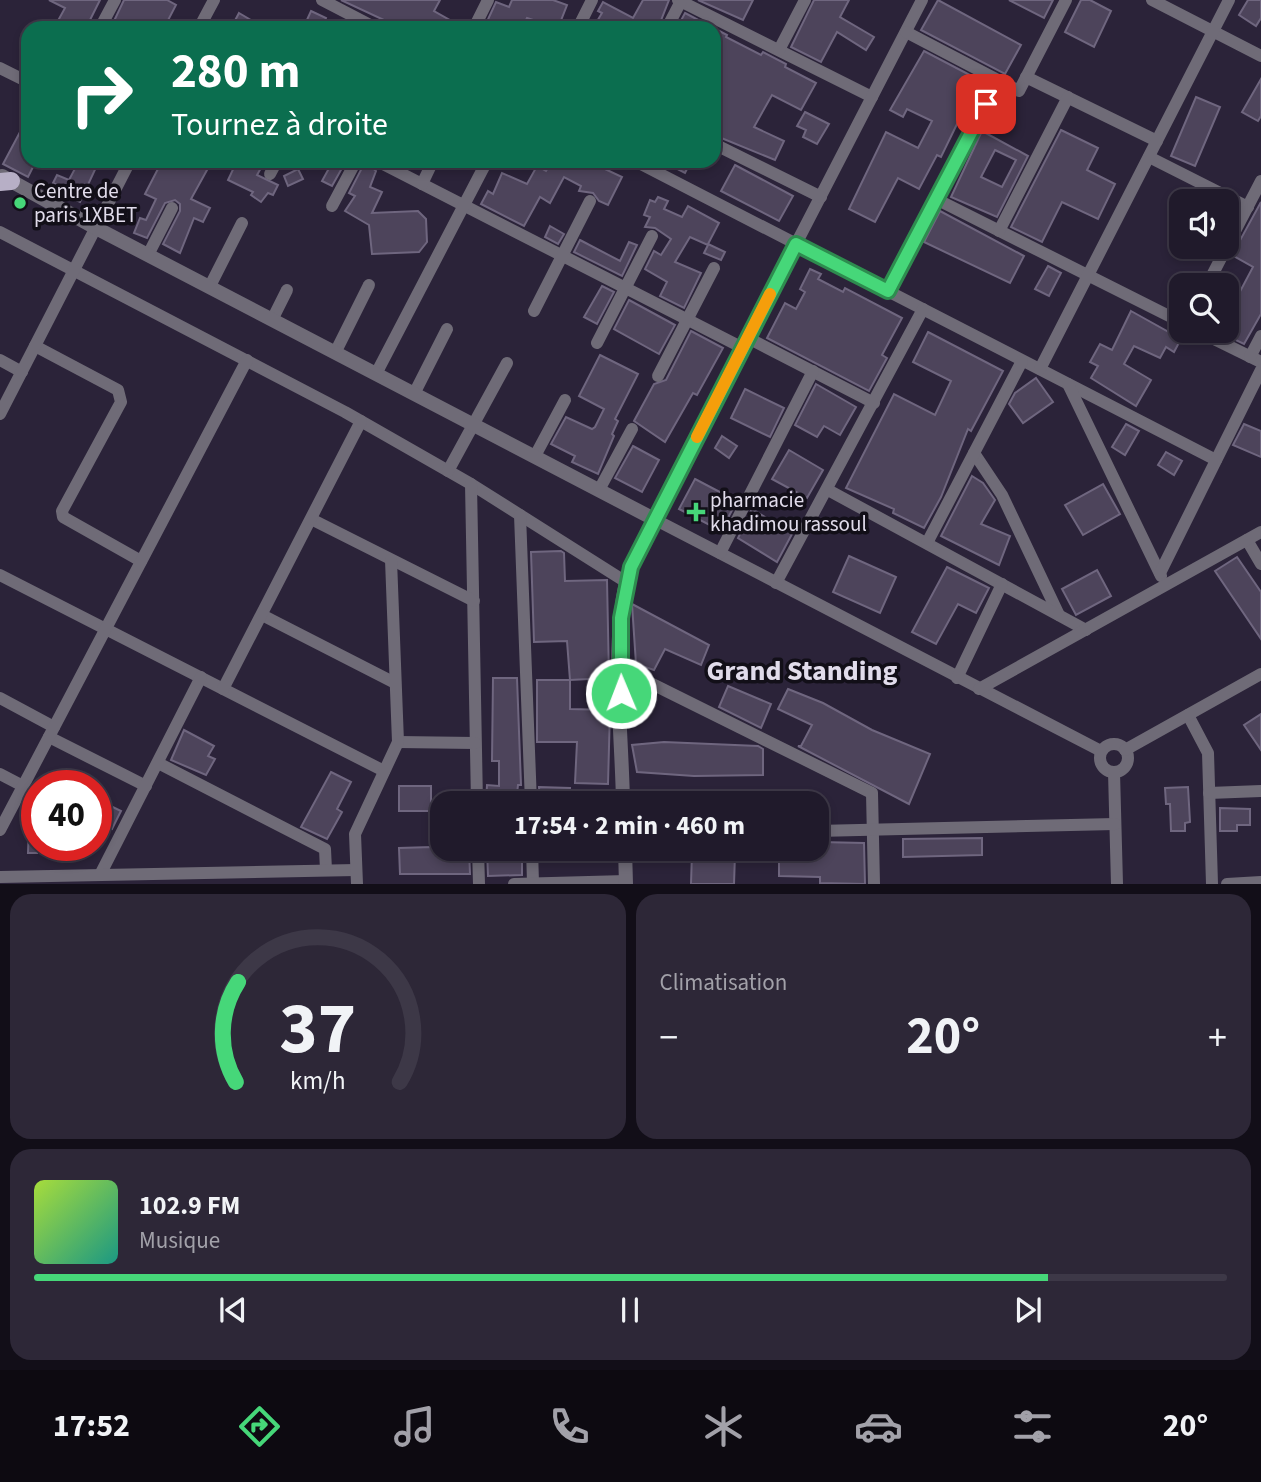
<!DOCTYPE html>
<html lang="fr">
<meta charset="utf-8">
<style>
:root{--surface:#201a2b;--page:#2d2737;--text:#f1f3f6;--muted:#a2a1a9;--line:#3d3847;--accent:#46d779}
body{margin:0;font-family:"Source Sans 3",sans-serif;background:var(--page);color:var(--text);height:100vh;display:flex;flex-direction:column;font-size:26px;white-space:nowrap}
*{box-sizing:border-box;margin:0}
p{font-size:23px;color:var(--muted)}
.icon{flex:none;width:38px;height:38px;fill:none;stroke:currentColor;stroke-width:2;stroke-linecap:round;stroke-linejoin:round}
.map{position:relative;height:884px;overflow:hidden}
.side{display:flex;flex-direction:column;gap:10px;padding:10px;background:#120e18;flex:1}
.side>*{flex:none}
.guide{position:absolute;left:21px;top:21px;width:700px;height:147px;border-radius:21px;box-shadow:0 4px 10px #0003,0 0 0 2px var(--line);background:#0b6e4f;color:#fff;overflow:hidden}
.fabs{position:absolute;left:1169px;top:189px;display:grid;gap:14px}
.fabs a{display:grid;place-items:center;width:70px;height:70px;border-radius:14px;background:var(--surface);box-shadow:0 4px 10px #0003,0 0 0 2px var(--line);font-size:35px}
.speed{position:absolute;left:21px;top:770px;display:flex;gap:14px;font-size:35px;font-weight:700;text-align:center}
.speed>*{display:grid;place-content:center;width:91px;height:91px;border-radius:50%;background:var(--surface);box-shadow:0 4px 10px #0003,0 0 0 2px var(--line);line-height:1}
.speed .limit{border:10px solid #d22;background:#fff;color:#111}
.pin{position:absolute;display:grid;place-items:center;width:60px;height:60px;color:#fff;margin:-30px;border-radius:14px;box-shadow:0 4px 10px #0006}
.me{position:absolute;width:77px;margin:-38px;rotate:359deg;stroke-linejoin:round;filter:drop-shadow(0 0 5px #0008)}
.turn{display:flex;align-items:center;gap:24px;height:147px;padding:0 35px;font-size:32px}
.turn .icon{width:91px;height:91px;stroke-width:2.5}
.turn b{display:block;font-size:49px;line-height:60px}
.big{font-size:52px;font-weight:700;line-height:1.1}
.side .widget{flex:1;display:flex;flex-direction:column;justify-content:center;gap:10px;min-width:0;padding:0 24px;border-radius:21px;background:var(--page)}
.side .dial{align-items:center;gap:0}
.dial svg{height:182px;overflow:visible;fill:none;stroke:var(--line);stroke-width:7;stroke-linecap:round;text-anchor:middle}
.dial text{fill:var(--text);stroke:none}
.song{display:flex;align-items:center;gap:21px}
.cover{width:84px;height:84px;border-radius:10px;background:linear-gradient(135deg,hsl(80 70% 55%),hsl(170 70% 35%))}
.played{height:7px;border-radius:4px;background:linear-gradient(90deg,var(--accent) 85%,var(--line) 85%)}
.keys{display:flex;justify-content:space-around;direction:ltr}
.heat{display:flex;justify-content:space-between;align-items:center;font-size:38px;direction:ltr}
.side .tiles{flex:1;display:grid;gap:10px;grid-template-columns:1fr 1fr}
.widget:last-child{grid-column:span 2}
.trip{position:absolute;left:430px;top:791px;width:399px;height:70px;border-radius:21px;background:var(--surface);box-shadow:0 4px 10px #0003,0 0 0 2px var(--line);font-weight:700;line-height:70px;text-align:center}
.dock{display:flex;height:112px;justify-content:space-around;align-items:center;background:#0d0a11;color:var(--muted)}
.dock .icon{width:49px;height:49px}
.dock .selected{color:var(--accent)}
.dock b{font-size:32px;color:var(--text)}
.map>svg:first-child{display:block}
</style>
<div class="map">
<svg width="1261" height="884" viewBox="0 0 1261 884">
<rect width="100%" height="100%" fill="#2b2339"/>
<g fill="#4d445b" stroke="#6f667f" stroke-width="2" fill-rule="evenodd">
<polygon points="49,0 100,0 86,28 54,28 65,8"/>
<polygon points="124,0 167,0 176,5 164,28 124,28 114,21"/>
<polygon points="341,0 440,0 434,11 464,28 401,28"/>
<polygon points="512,0 553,0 567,5 558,28 527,18 522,28 484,28 496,2 509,7"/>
<polygon points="643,0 669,0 658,28 593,28 602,13 598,11 603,2 633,18"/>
<polygon points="698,0 753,0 743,20"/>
<polygon points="814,0 849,0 840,17 874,37 866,50 837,32 821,62 791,47"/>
<polygon points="938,0 1021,45 1005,74 921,30"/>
<polygon points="1009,0 1053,0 1044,18"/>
<polygon points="1081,0 1090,0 1111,11 1094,47 1065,32"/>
<polygon points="1248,0 1261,0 1261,18 1256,26 1239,15"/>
<polygon points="311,11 326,18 322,28 306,22"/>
<polygon points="239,13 254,22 251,28 231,28"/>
<polygon points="685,13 727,35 726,37 761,55 763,52 786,64 785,67 816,83 801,110 772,95 754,127 784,141 775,160 714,135 714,28 677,28"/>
<polygon points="924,51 987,84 966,124 959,120 941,157 937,155 919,189 898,178 875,222 849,209 886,132 918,148 932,121 907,109 903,117 890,110"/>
<polygon points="1261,79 1261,116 1258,121 1242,112"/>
<polygon points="1196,97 1220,107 1195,166 1171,156"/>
<polygon points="805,112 829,124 817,144 803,137 806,130 797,126"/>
<polygon points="28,117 28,161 36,161 28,177 3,164"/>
<polygon points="1061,130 1098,148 1087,170 1115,184 1098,219 1062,202 1042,242 1011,227"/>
<path d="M982,131L1028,156L997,217L951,197ZM995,150L1016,160L1002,187L981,177Z"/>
<polygon points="79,161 99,161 80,202 63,194 65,189 53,183 57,175 69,180"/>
<polygon points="162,161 212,161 191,199 210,208 203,222 194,218 180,253 163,244 180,211 180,204 175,200 165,203 147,238 134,233 140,218 146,220 156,199 145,194"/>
<polygon points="237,161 265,161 257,175 278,185 273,195 268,193 261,202 251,195 253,192 228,180"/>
<polygon points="333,161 346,161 332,186 322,181"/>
<polygon points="552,161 588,161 622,177 608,205 599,201 593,193 579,191 581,186 564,177 550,203 540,197 524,226 481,204 488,191 493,194 502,173 527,184 537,166 546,171"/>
<polygon points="662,161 691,161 685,173"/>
<polygon points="365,162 376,171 370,187 382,192 372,213 418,211 426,219 427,242 419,252 372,254 369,225 345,211 355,196 349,193"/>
<polygon points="735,165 793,196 779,221 721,191"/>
<polygon points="298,169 303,179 288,186 284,176"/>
<polygon points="658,197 668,201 664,209 682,217 688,206 719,223 708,244 725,252 721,260 704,253 708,245 690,237 675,262 701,273 684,308 660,296 667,282 645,269 654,251 661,255 671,239 655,228 645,227 650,217 644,215 650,200 655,202"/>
<polygon points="1261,202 1261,314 1244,344 1217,331 1227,331 1227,296 1235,301 1253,267 1232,255"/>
<polygon points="940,211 1024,256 1010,283 924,242"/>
<polygon points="550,226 564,234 558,244 545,237"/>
<polygon points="580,240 620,261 629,242 637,245 622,276 574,252"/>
<polygon points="1048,266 1061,273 1049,296 1035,289"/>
<polygon points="810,269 821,274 818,279 843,292 845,288 902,318 882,355 887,358 869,391 767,338 785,303 796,309 805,292 800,289"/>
<polygon points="602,286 614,292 597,324 584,317"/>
<polygon points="629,300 675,325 659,354 614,329"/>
<polygon points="1131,311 1181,339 1174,352 1166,347 1160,358 1134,346 1124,364 1151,380 1136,406 1091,378 1098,366 1090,362 1100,344 1112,350"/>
<polygon points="691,331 723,348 697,395 693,393 665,442 634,421 654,384 666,380"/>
<polygon points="928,332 1003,371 971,431 968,429 941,497 924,528 893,513 894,509 846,488 894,394 935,415 951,381 913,362"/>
<polygon points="600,355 638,374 615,419 618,421 612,434 614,436 598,474 572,462 575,456 551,444 566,417 592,429 595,427 604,409 579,396"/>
<polygon points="1036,378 1053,402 1023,423 1009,404 1015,393"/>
<polygon points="816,384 856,407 840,435 824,426 817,437 795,425"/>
<polygon points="745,389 784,408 770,437 731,418"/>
<polygon points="1126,424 1139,431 1125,455 1112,447"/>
<polygon points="1244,424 1261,431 1261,457 1233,445"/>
<polygon points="722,436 737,446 729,458 715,448"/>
<polygon points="633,446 659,460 642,492 615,478"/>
<polygon points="789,450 823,470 807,498 772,479"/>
<polygon points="1166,452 1182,461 1174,475 1158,465"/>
<polygon points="972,476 983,483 995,500 981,524 1010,536 999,565 941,536"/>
<polygon points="695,479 737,501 721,531 679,509"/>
<polygon points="1103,484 1120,514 1083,535 1065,505"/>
<polygon points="752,509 792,534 777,562 738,538"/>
<polygon points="561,551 564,553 565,581 607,580 609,678 570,680 567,641 534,642 531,552"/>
<polygon points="849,556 896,577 880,613 833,592"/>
<polygon points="1237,557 1261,592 1261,639 1215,571"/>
<polygon points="947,567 989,588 976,613 958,604 936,644 912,632"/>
<polygon points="1097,570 1111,596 1076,615 1062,589"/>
<polygon points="632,604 709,645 701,665 665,649 654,670 636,664"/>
<polygon points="493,678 517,678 521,785 518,785 516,803 486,803 487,785 499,786 499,761 492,761"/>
<polygon points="537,680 570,680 570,709 610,710 608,784 575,783 577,742 537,742"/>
<polygon points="728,686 771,704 761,728 719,707"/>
<polygon points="788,689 823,703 872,730 930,754 909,804 798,746 801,746 812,725 778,709"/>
<polygon points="1261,714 1261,750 1244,725"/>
<polygon points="184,730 214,746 208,756 215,759 206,775 171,760"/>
<polygon points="664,742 758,746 763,749 763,775 694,776 637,772 632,745"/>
<polygon points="331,772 351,782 337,809 342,812 327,839 301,827"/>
<rect x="399" y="786" width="32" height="25"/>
<polygon points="539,787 570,788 569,803 540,803"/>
<polygon points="1188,787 1190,822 1185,823 1185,831 1171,831 1170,804 1166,804 1165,788"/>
<polygon points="96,799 121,811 112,829 96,821"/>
<polygon points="1220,808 1250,809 1250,825 1237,825 1237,831 1220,831"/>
<polygon points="29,824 37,824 37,853 28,853"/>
<polygon points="982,838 982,855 903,857 903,839"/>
<polygon points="820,842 864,843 865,884 820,883 820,877 779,876 779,849 820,851"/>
<polygon points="432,847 469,849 470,874 400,874 399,848"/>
<polygon points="487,849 522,849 522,875 488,876"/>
<polygon points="692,852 735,854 734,884 691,884"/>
</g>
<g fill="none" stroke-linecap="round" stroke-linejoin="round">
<g stroke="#6f6b77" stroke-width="12">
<polyline points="322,0 376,28"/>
<polyline points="678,0 872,97"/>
<polyline points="922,0 654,519 1101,751"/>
<polyline points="1152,0 1261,56"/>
<polyline points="100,28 115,0"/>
<polyline points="199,28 214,0"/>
<polyline points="474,28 488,0"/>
<polyline points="578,28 592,0"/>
<polyline points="667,28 681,1"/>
<polyline points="906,32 1019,91 1066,0"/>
<polyline points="779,50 805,0"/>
<polyline points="0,68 28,82"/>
<polyline points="1026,77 1157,141"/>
<polyline points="714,144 821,197"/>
<polyline points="1149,157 1248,207"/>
<polyline points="377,161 743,348"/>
<polyline points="635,161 1216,460"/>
<polyline points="270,174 277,161"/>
<polyline points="422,184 433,161"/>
<polyline points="936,199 1181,322"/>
<polyline points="332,206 356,161"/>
<polyline points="999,231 1068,97"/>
<polyline points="0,232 345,412 471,484 626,582"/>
<polyline points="148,255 172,208"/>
<polyline points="1207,285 1261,181"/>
<polyline points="210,286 242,223"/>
<polyline points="888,291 998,81"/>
<polyline points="534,311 590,201"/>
<polyline points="273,318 287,290"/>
<polyline points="1198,331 1261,362"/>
<polyline points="748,338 874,403"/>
<polyline points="597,343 652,236"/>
<polyline points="35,346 118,390 121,402 62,511 63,517 141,561"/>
<polyline points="336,351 369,285"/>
<polyline points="1250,357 1261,336"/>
<polyline points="0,360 22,372"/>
<polyline points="1040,369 1229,0"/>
<polyline points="377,372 487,161"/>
<polyline points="658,376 714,268"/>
<polyline points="1068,384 1161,576"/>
<polyline points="415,392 447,329"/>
<polyline points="0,414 130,161"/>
<polyline points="974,453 1002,495 1059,615"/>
<polyline points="535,456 565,400"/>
<polyline points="448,471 507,363"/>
<polyline points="471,484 477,803"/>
<polyline points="599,490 632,429"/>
<polyline points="828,490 1086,630"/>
<polyline points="520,515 531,803"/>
<polyline points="313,520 474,601"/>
<polyline points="1247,540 1261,564"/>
<polyline points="927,543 1022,361"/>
<polyline points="720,553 813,371"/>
<polyline points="1160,573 1261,370"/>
<polyline points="0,575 384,771"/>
<polyline points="776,583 923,309"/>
<polyline points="262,615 395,683"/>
<polyline points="620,668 872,793 874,884"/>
<polyline points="957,678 1002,584"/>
<polyline points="223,689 361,421"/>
<polyline points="979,689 1261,532"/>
<polyline points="0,698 54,727"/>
<polyline points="1188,715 1208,753 1212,884"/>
<polyline points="49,737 146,786"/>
<polyline points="398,742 475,743"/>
<circle cx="1114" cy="758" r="14"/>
<polyline points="1125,750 1261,674"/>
<polyline points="158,763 325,849 326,870"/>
<polyline points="1114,772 1117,884"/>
<polyline points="0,774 23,786"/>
<polyline points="1209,793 1261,791"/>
<polyline points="0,830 247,360"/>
<polyline points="817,831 1115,824"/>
<polyline points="478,849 479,884"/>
<polyline points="532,849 533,883"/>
<polyline points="101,873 201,677"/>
<polyline points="0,877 356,870"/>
<polyline points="357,884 355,834 398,742 391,560"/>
<polyline points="514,884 626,881"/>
<polyline points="1227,884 1261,882"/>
</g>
<g stroke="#6f6b77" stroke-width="14">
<path d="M2,176L96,228L654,519C644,540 631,561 626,583C611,647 622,736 623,803"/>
<polyline points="625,849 626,884"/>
</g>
<polyline stroke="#b7afc6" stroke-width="18" points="0,182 11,181"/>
</g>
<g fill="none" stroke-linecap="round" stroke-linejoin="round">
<g stroke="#2e8c4f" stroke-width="18">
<polyline id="route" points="621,693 621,618 631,567 796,244 888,291 986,104"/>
</g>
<use href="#route" stroke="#46d779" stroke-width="12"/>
<polyline stroke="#f59e0b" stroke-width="12" points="697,437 770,294"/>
</g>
<g fill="#46d779" stroke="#120f18" stroke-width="2.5">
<circle cx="20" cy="203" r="7"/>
<path d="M692.5 501.5h7v7h7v7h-7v7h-7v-7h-7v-7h7z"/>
</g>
<g text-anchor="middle" stroke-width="7" stroke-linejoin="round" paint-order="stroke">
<g font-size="21" fill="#e1dceb" stroke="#120f18" text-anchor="start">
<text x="34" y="198">Centre de<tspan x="34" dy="24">paris 1XBET</tspan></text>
<text x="710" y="507">pharmacie<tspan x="710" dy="24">khadimou rassoul</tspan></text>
</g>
<g font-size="28" font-weight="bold" fill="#e1dceb" stroke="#120f18">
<text x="802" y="680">Grand Standing</text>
</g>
</g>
</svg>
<div class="fabs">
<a><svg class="icon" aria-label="sound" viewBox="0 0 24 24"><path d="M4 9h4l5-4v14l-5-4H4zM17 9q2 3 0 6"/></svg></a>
<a><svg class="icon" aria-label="search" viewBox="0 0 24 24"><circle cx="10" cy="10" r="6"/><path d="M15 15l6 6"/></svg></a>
</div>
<div class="speed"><div class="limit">40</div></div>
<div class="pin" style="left:986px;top:104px;background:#d93025"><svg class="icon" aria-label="arrive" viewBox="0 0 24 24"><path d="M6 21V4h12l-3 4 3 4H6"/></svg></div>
<svg class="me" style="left:621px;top:693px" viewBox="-20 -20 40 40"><circle r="17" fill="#46d779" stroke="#fff" stroke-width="3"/><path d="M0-11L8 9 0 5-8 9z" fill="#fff"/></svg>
<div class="trip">17:54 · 2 min · 460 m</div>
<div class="guide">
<div class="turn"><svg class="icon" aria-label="right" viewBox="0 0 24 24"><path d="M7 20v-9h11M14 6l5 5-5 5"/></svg><div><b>280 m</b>Tournez à droite</div></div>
</div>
</div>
<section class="side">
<div class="tiles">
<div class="widget dial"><svg viewBox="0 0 100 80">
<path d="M14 69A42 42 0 1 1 86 69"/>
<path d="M14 69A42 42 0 0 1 15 25" stroke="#46d779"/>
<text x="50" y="56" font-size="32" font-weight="700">37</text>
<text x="50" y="72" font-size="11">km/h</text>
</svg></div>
<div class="widget"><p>Climatisation</p>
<div class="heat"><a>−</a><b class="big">20°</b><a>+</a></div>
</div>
<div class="widget">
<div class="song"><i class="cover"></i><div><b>102.9 FM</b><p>Musique</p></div></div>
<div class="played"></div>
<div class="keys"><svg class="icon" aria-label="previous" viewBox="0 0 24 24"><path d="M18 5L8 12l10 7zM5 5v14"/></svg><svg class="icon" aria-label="pause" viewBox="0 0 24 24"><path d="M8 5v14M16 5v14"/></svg><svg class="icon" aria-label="next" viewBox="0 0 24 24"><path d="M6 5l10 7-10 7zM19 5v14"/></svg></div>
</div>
</div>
</section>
<nav class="dock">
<b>17:52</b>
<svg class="icon selected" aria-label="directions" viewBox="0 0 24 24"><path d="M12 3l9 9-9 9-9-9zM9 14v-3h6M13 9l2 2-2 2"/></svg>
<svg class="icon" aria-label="music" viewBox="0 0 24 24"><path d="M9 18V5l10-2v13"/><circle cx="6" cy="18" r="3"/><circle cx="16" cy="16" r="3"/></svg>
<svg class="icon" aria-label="phone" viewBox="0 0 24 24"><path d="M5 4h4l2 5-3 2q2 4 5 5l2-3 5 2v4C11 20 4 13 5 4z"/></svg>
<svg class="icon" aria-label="climate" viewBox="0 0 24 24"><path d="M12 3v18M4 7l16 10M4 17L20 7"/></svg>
<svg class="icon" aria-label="car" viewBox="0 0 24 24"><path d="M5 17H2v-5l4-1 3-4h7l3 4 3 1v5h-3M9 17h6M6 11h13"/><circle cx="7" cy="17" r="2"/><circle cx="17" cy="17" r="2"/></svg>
<svg class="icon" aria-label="filters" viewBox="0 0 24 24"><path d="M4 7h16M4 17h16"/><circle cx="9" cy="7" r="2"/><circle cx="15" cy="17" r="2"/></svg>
<b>20°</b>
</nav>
